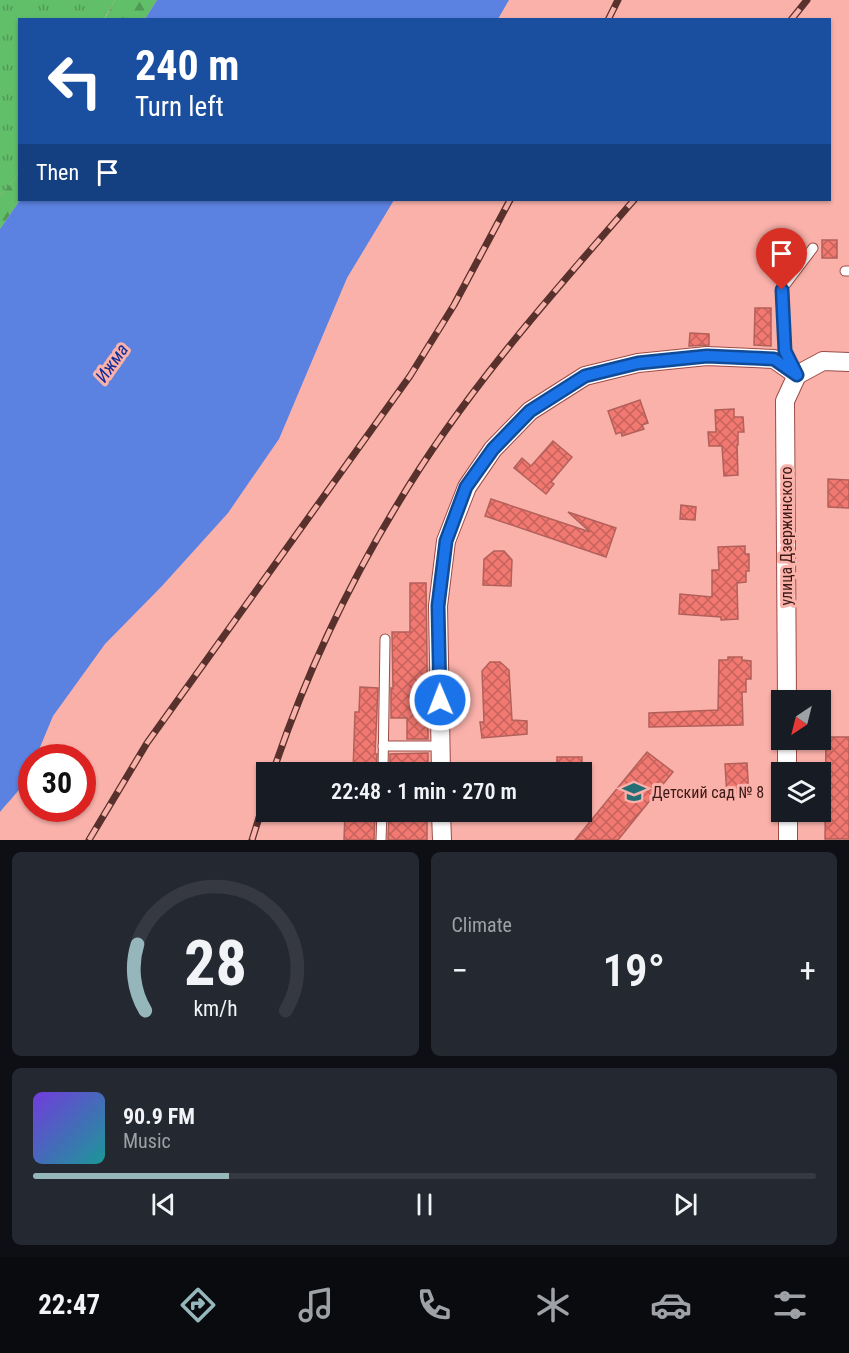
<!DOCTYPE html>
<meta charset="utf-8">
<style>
:root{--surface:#171b24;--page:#242831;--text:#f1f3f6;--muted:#9ea1a6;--line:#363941;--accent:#95b7bc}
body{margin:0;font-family:"Roboto Condensed",sans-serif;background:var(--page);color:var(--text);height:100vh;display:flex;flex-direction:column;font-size:22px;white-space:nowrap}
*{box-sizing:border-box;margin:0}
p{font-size:20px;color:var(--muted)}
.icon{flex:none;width:33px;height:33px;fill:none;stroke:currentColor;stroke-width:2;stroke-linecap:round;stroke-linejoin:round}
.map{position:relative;height:840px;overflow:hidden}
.sheet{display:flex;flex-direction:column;gap:12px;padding:12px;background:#0d0f14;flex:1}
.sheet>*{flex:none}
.guide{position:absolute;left:18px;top:18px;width:813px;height:183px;border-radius:0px;box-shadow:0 2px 4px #0004;background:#1a4fa0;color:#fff;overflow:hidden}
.needle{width:39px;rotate:215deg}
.fabs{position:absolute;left:771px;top:690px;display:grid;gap:12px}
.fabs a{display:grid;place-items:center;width:60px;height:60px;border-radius:0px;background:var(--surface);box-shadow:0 2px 4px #0004;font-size:30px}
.speed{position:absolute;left:18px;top:744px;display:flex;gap:12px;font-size:30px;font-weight:700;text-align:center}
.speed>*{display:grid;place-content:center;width:78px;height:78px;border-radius:50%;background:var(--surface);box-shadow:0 2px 4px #0004;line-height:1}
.speed .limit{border:9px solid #d22;background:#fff;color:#111}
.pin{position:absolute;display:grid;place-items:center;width:51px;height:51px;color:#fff;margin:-62px -26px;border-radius:50% 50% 50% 0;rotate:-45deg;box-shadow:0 0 6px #0007}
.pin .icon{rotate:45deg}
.me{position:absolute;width:66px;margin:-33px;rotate:359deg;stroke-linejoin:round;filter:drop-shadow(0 0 4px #0008)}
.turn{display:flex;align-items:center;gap:21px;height:126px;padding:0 18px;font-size:27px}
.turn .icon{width:78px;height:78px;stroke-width:2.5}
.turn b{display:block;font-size:42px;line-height:51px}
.then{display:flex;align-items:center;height:57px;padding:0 18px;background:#0003;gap:12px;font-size:22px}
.big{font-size:45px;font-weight:600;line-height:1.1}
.sheet .card{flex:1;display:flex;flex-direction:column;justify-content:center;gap:9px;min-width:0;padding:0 21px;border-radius:9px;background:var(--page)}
.sheet .dial{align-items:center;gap:0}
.dial svg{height:156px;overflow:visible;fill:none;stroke:var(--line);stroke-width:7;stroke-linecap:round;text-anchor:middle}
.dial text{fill:var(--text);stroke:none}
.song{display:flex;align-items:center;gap:18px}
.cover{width:72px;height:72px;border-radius:9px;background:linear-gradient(135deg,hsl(260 70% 55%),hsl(180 70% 35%))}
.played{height:6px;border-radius:3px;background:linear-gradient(90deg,var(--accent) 25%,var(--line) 25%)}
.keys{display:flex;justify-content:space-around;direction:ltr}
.heat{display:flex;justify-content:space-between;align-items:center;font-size:33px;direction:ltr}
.sheet .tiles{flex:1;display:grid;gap:12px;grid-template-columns:1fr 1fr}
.card:last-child{grid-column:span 2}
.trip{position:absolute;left:256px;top:762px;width:336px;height:60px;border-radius:0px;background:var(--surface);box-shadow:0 2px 4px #0004;font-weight:600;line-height:60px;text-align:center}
.menu{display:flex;height:96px;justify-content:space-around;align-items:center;background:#090b0e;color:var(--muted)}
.menu .icon{width:42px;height:42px}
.menu .selected{color:var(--accent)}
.menu b{font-size:27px;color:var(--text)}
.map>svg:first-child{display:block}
</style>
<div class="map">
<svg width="849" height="840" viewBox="0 0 849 840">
<defs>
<pattern id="grass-tufts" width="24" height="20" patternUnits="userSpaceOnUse" patternTransform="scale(1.5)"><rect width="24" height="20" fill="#61be69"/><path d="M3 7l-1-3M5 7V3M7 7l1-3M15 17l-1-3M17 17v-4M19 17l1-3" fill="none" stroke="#519a55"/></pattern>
<pattern id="forest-firs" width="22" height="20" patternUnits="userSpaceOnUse" patternTransform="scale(1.5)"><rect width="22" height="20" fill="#61be69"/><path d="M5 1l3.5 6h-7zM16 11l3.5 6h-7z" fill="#519a55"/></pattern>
<pattern id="building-cross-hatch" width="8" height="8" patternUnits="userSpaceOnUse" patternTransform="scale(1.5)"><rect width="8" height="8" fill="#f27971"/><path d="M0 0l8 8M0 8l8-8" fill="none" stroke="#c5625c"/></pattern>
</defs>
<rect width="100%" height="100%" fill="#fab1aa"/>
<polygon fill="url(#grass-tufts)" points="0,0 115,0 104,19 20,20 19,173 0,196"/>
<g fill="url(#forest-firs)">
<polygon points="115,0 157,0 145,19 104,20"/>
<polygon points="19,173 20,200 0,229 0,196"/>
</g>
<g fill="#5b82e1">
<polygon points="157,0 509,0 498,19 145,19"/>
<path d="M20,200H394L347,278L279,439L228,513L162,586L105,644L53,716L36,757L32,758C32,780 13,796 0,812V229Z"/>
</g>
<g fill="url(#building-cross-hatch)" stroke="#b2605a" stroke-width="1.5">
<rect x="822" y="240" width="15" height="18"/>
<polygon points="755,308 771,308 771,346 754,345"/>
<polygon points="690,333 709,334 709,345 689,346"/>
<polygon points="640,400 648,423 642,425 644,429 622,436 621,432 616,434 608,411"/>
<polygon points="734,409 734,417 743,417 744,432 738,432 738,445 737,445 738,475 724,476 722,446 709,446 708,432 716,432 715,410"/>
<polygon points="553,441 572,457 551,482 554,484 546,494 514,468 522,458 531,466"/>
<polygon points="828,479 849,480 849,508 828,507"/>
<polygon points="491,499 590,532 568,512 616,528 606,557 485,516"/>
<polygon points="681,505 696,507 695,520 680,519"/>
<polygon points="745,546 745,554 749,554 749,571 746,571 746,582 737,583 738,619 721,620 721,617 679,614 680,594 712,597 712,570 719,570 718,547"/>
<polygon points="494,551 504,551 512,560 511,586 483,585 484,559"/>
<polygon points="410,583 426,583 428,739 407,739 407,718 391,718 391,688 393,689 392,632 410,632"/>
<polygon points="728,657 742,657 742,660 751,661 751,679 746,679 746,692 742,692 743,725 649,727 649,713 718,710 719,660 728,660"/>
<polygon points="490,662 500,662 509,670 512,720 527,721 527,734 482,738 480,722 484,722 482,671"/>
<polygon points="360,687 378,688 375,754 377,754 376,772 353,772 355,712 359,712"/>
<polygon points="826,737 849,737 849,839 825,839"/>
<polygon points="647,752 673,772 618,840 575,840"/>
<polygon points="428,753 428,772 390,772 390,754"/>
<rect x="557" y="757" width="25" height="13"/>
<polygon points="747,763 749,796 727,797 725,764"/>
<polygon points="345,812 375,812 374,840 344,840"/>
<polygon points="389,812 427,812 427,840 388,840"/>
</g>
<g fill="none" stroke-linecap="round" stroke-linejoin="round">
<g stroke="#9c4c47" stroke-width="11">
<g id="lane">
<polyline points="845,271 849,271"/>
<polyline points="793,368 785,351 782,289 813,248"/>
<polyline points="383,746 441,746"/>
<polyline points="383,772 385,639"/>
<polyline points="381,840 382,812"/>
</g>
</g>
<g stroke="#9c4c47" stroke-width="20">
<g id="street">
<polyline points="797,375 823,361 849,362"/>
<polyline points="787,700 785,401 797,375"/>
<polyline points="787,740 787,772"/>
<polyline points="441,772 438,606 446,541 467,487 493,449 530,411 585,376 638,363 707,356 774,359 797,375"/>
<polyline points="441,812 442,840"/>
<polyline points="788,812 788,840"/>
</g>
</g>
<use href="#lane" stroke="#fff" stroke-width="9"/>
<use href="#street" stroke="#fff" stroke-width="18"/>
<g stroke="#58302c" stroke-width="7">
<g id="rail">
<polyline points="608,20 618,0"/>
<polyline points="791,20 807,0"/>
<path d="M273,772C304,679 346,589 397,505C463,394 550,296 634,200"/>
<polyline points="89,840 147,743 410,376 454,305 510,200"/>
<polyline points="252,840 267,792"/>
</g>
</g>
<use href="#rail" stroke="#fab1aa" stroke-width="4.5" stroke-dasharray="14" stroke-linecap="butt"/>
</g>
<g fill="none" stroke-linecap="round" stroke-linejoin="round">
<g stroke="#114b97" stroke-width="15">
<polyline id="route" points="440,700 438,606 446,541 466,487 493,449 530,411 585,376 638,363 707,356 774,359 797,375 785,351 782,290"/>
</g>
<use href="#route" stroke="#1a73e8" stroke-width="10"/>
</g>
<defs>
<g id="school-bare" transform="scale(1.8)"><path d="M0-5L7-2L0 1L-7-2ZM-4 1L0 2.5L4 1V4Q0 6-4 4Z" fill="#246e76" stroke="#fab1aa" stroke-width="2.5" paint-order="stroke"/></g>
</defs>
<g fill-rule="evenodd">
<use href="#school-bare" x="634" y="792"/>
</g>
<g text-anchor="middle" stroke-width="6" stroke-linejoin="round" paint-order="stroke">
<g font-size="16" fill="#3b1916" stroke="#fab1aa">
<text transform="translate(786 536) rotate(-90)" y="6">улица Дзержинского</text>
</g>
<g font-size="16" fill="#3b1916" stroke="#fab1aa" text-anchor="start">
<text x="652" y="798">Детский сад № 8</text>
</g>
<g font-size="18" font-style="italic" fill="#102c9a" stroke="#fab1aa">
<text transform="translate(112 363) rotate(-55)" y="6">Ижма</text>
</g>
</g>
</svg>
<div class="fabs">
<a><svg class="needle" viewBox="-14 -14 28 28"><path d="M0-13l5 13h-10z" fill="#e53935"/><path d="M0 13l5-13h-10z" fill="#9ea1a6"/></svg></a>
<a><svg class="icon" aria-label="layers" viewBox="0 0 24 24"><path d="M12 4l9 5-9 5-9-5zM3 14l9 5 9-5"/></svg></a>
</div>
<div class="speed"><div class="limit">30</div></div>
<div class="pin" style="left:782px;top:290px;background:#d93025"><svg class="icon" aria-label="arrive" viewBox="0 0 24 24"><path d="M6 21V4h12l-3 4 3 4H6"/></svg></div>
<svg class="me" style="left:440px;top:700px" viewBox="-20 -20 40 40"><circle r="17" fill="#1a73e8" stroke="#fff" stroke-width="3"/><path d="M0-11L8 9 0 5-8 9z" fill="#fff"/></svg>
<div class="trip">22:48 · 1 min · 270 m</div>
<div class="guide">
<div class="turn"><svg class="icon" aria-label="left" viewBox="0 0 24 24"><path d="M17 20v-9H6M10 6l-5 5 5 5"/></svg><div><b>240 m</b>Turn left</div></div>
<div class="then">Then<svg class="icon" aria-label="arrive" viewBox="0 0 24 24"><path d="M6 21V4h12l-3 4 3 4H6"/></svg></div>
</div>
</div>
<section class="sheet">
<div class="tiles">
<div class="card dial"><svg viewBox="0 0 100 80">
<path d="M14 69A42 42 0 1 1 86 69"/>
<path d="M14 69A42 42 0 0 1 10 35" stroke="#95b7bc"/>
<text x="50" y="56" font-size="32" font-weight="700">28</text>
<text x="50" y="72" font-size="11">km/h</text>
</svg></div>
<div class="card"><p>Climate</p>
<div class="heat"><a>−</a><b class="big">19°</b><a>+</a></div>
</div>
<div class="card">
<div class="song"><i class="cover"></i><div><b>90.9 FM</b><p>Music</p></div></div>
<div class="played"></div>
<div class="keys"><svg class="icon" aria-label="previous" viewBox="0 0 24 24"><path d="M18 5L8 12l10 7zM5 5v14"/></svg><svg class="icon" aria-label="pause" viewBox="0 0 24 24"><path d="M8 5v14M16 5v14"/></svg><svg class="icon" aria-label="next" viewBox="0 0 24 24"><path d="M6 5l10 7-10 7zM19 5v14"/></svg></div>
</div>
</div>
</section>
<nav class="menu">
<b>22:47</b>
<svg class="icon selected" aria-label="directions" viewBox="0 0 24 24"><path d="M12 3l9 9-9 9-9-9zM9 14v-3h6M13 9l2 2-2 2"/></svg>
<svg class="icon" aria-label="music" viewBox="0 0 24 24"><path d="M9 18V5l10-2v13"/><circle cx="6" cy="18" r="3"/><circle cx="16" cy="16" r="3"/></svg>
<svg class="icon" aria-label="phone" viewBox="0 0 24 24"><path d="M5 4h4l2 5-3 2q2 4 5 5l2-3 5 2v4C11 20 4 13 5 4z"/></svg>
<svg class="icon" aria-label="climate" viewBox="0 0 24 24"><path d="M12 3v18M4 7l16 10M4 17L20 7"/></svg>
<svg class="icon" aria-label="car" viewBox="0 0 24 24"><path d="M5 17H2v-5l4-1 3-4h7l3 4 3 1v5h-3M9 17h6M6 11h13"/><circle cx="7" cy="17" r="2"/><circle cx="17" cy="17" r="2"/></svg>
<svg class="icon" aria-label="filters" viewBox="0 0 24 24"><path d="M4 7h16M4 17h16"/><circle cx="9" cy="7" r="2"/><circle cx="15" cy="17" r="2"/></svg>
</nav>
